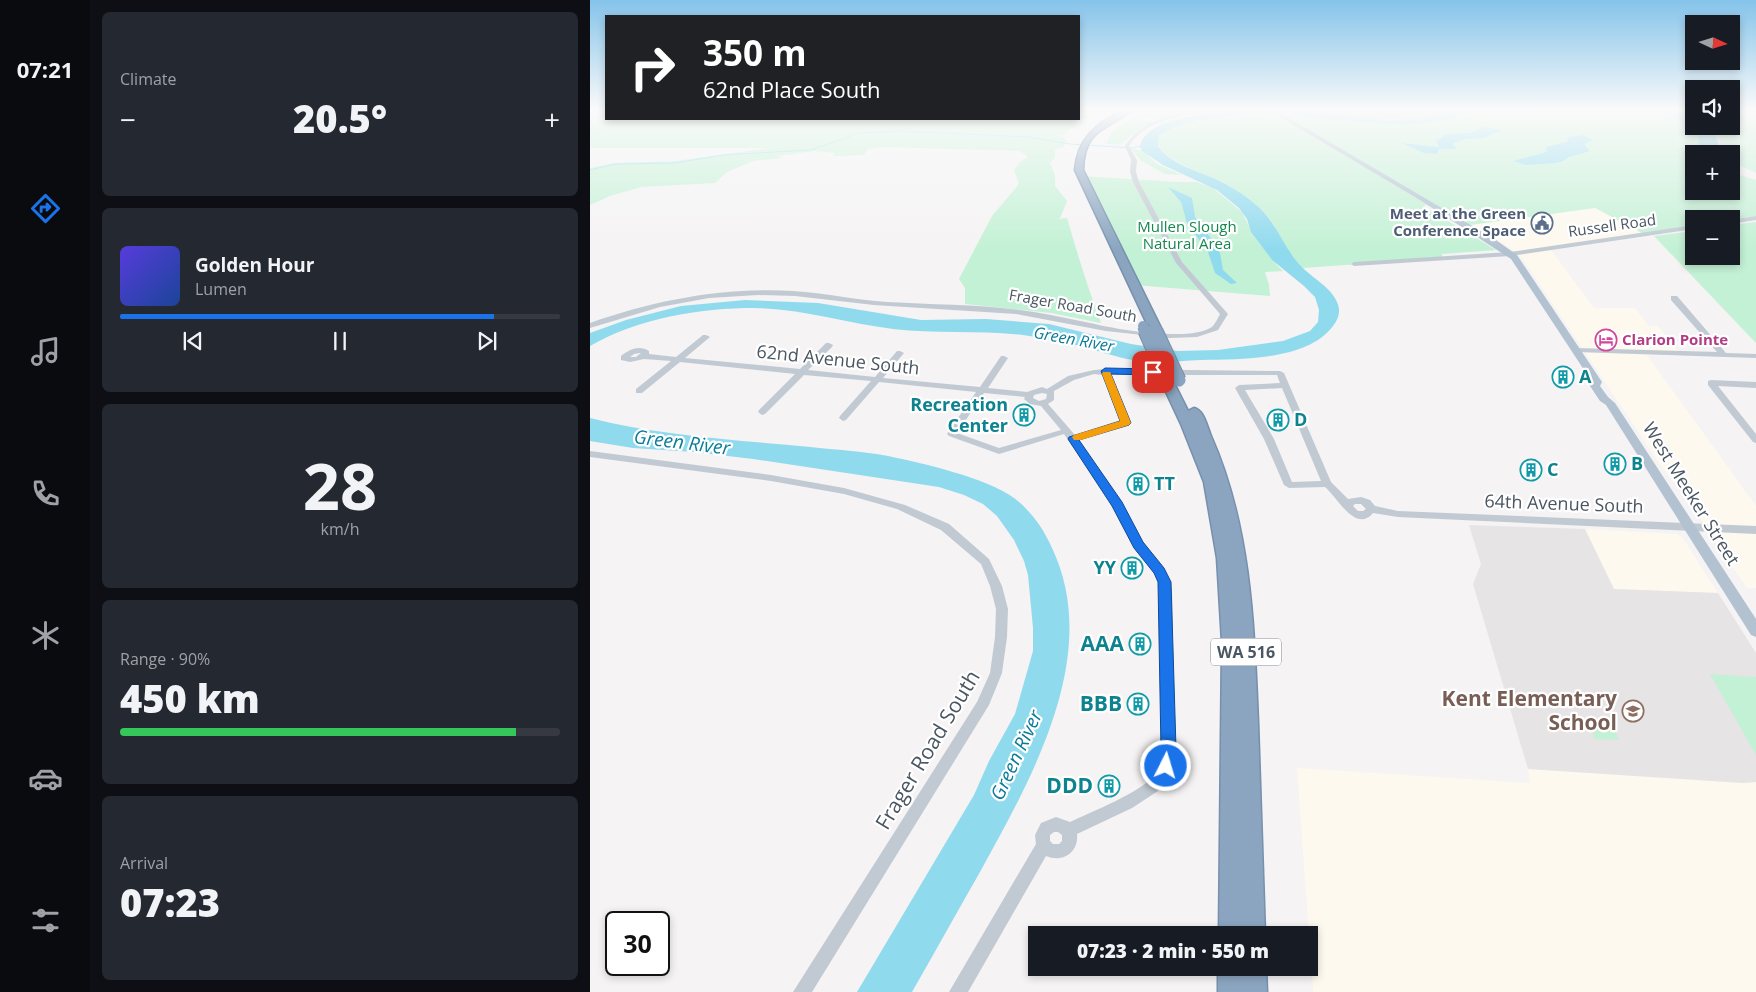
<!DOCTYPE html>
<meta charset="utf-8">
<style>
:root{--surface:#171b24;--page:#242831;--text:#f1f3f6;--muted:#9ea1a6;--line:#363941;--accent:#1a73e8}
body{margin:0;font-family:"Open Sans",sans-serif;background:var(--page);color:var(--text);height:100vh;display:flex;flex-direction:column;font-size:19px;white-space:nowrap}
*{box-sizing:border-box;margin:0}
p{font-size:16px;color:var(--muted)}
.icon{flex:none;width:28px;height:28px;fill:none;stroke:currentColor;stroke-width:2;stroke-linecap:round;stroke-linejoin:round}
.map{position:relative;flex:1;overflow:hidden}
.details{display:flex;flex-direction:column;gap:12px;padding:12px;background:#0d0f14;width:500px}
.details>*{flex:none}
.top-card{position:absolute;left:15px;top:15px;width:475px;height:105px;border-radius:0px;box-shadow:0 2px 8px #0003;background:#202124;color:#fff;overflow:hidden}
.needle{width:32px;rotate:94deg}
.tools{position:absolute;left:1095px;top:15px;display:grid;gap:10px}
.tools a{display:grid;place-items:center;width:55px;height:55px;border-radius:0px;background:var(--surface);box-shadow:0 2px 8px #0003;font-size:25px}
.speed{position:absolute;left:15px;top:911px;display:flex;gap:10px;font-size:25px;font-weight:700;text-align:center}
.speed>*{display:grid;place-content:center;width:65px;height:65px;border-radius:50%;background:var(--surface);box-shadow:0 2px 8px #0003;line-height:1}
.speed .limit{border:2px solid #111;border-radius:8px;background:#fff;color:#111}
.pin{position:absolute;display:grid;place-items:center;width:42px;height:42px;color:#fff;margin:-21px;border-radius:10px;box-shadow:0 2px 8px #0006}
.me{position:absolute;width:55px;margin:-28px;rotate:5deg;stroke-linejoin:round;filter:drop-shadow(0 0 4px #0008)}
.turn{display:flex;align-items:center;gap:18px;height:105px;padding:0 15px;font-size:22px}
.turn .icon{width:65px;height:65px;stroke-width:2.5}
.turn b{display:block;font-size:35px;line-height:42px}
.big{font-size:38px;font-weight:800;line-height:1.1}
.details .tile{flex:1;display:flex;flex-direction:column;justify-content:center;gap:8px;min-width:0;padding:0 18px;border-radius:8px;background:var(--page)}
.details .dial{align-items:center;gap:0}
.dial b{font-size:65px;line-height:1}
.song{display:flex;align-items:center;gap:15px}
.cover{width:60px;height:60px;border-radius:8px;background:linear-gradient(135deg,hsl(250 70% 55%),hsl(220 70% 35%))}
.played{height:5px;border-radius:2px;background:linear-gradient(90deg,var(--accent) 85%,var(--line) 85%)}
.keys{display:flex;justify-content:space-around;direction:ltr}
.heat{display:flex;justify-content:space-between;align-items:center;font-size:28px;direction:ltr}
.charge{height:8px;border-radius:4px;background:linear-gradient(90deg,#34c759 90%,var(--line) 0)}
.trip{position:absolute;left:438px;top:926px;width:290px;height:50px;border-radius:0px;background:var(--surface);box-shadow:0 2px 8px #0003;font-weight:800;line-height:50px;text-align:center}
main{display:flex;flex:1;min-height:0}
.dock{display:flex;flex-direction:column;width:90px;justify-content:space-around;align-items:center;background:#090b0e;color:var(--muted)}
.dock .icon{width:35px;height:35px}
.dock .active{color:var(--accent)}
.dock b{font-size:22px;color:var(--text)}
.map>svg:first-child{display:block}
</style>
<main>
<nav class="dock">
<b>07:21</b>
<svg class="icon active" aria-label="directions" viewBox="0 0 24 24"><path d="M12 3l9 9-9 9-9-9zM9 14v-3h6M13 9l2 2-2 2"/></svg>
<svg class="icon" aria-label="music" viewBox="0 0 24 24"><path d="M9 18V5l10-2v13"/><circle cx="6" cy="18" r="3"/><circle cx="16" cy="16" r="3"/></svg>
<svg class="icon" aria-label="phone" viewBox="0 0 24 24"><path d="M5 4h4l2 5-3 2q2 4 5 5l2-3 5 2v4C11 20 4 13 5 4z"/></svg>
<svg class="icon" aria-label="climate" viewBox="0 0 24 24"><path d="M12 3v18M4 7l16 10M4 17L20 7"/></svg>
<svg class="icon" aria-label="car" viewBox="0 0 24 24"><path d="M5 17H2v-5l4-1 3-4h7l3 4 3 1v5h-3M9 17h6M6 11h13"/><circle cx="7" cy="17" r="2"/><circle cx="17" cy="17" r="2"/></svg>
<svg class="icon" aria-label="filters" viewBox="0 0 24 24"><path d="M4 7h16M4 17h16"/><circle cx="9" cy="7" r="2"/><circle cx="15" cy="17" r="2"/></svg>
</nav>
<section class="details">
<div class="tile"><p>Climate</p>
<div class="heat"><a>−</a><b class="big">20.5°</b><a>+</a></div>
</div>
<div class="tile">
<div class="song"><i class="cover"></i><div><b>Golden Hour</b><p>Lumen</p></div></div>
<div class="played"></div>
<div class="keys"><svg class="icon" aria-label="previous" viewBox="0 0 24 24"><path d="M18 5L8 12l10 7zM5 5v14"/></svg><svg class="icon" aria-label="pause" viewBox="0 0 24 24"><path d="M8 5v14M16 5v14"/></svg><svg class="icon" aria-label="next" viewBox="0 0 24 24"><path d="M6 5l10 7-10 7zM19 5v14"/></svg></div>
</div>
<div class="tile dial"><b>28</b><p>km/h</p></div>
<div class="tile"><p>Range · 90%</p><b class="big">450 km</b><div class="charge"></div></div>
<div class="tile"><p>Arrival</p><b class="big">07:23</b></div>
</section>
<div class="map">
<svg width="1166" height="992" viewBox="0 0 1166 992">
<rect width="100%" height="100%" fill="#f5f3f3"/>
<g fill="#fdf9ef">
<polygon points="1007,207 1052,233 959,247 1004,308 1045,308 1059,326 1068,326 1092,356 1057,355 1166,506 1166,588 1157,588 1105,510 1069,463 932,258 921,249 881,224"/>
<polygon points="995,529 1087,534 1093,538 1128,593 1024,589"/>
<polygon points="707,768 940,783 938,769 1153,783 1166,782 1166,992 723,992"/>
</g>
<polygon fill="#e6e4e5" points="879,525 995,529 1024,589 1128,593 1166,653 1166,782 1153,783 938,769 883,584 891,564"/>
<g fill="#c3f1d5">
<path d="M0,111H16V119H489V111H507L488,123L472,136L477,141L473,147L465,150V158L460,163L465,175V186L477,201L470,218L466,219L477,218C487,253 498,288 511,323L461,313L375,304V288L369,279L402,216L429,184L424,170L430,162L438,157L430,151L293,147L278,149L274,155L244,156V153L225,151L188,156L192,158L163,161L137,172L125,183L51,187L20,196L0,205V168L24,163L85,161L179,148H0Z"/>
<polygon points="538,111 618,111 573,121 535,112"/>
<path d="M704,111H1077L1110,135L1111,154H1104V191H1141V172L1166,180V216L1141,220L1104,219V225L1052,233L1005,208L873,226L837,205L833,206L906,250L852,254L853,258L713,268C700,256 692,238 683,224C672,207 654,194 636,184C619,174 571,162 567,141C578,111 682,116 710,116Z"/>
<polygon points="1141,111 1166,111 1166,173 1142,162 1141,154 1134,154 1129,148 1131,142 1117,126 1141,126"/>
<path d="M544,117L567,122C560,125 552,128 545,133C531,143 536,146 516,144L521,132Z"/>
<polygon points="541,148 553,151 567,164 592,175 575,174 550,160"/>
<polygon points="491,176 587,182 607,182 623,188 652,212 664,236 682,260 693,271 675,272 679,285 680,296 544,285"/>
<polygon points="1166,222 1166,343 1064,236 1104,231 1104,256 1141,256 1141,225"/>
<polygon points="1120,674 1166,677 1166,755"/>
<polygon points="1000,727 1024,728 1029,740 1005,739"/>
</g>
<g fill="#90daee">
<path d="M686,111L722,112L801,121L838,119L859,111H883C837,130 792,124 744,119C699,115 651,111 607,121C594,124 580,127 569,136L568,146C583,168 617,172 639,186C655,195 672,207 682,223C692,237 699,254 711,266C722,278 741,287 747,302C751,311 749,318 743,326C717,361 650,359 611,360C591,361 570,363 549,361C533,359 519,354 504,350C481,343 457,338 433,335C390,330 346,334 303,329C256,323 213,309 165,308C109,308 49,318 0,346V333L36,320L91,306L155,300L228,303L331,320L396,319L459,324L541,344L587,351L628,350L693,341L720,331L728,322L729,310L725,297L714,286L682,260L661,232L657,219L649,208L627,190L573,165L552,151L550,147C557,109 656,112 686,111Z"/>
<path d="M1076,111H1091L1104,118V126C1128,126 1125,136 1132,154H1109L1108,133Z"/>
<polygon points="894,127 912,130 894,138 874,139 862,144 867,149 849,149 847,154 834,153 811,143 849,147 846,141 857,134 880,133"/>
<polygon points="994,135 1002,140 994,144 1000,151 979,157 973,161 966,163 936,165 923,161 957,152 956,147 977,142 978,137"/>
<polygon points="578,187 602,198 605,217 626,245 630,253 633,270 647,283 641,284 625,273 618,252 597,223 591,202"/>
<path d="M0,418C71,436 147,440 220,447C246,450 272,451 298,456C332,463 397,478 424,498C442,512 453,528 462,548C513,655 441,779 390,872C367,912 345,952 322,992H267L384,795L399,761L425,714L443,651V628L438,575L434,561L424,540L407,516L393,504L374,495L349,487L163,459L104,452L43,448L0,441Z"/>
</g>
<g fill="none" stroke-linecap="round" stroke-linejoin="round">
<polyline stroke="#90daee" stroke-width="1" points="0,170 25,164 85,163 133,155 221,150 269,133 312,131 438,137 480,144 541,148 552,146"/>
<g stroke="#7690ad" stroke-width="3">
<g id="highway">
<path d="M532,111H541C515,131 494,129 493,170L571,328L565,331L559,328L485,170C487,140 506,123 532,111Z"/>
<path d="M576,375L582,379L598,411L604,408C614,410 617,427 621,436C661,526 664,625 668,722C670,793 673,864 675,935H629L632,642L627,558L614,482L591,424L570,379Z"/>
<polygon points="628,968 676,968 677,992 628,992"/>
</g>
</g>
<g fill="#c1cad2" fill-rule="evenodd">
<path d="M607,111H620C613,114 605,114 597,115C575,119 552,126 539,146L547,160L546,172L549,182L592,262L638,314L628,330L607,337L580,338L516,331L426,314L284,305L205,296L168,295L119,298L70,307L0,328V323C65,300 134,287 203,291C235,293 266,300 297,302C346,305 395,304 444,312C489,319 535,334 582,334C594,334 611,334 622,327C625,324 628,318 630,314L586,263L543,182L540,172L541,160L535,146C551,121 579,115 607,111Z"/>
<polygon points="732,111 795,116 826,111 838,111 795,118"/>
<polygon points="1166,216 1166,220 1141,224 1141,220"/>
<polygon points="1104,225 1104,229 920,256 764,266 761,264 764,262 920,252"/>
<polygon points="1081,296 1087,296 1136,353 1166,354 1166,358 986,352 982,350 986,348 1127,352 1081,300"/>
<path d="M113,335H116L120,337L95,358L210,369L236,343H239L243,345L242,347L218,370L285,377L307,351H310L314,353L293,378L390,387L411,356H414L418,358L398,388L437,392L452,387L457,389L478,376L504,370L515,369L690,371L694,373L741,482L758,499L771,497L780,500L785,506L808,511L1166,526V534L808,517L783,513C766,534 747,497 735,487L699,488L694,485L674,439L645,388L649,385L690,383L687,375H521L540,423L539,425L488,440L533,505L552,543L576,573L582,590L585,749L579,776L571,789L542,808L487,834C489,853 472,863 456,856L378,992H359L446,844L445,835L451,823L466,817L480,822C499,813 554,791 564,775C569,768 569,757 571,749L570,590L567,577L544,548L523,506L474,434L409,454L359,436L357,434L386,392L289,382L256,420L253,421L249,418L250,416L281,381L214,375L175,414L172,415L168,412L169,410L205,374L90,362L52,393H46V389L81,361L54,359L40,362L31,360V356C40,349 49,345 59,351V354L86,357ZM50,353H51L46,357H40L44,354ZM504,374L512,375L531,422L485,435L458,404L464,400V391L484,380ZM692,388L731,481L702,482L684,439L655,390ZM394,393L435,397L434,399L440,404L451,406L471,430L409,448L367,433ZM452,393L457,394L456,399L449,401L443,398L444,395ZM765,504H771L776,509L773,511H768L763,506ZM464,832H468L472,835V841L469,844H463L460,841V835Z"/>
<polygon points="1121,380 1166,382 1166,388 1128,386 1166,434 1166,443 1163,442 1118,385 1118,381"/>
<polygon points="0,451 181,475 254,488 315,505 359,524 399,559 412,586 418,609 417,637 412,673 399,705 222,992 203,992 387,702 400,673 405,637 406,609 400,586 391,564 351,530 307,509 254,494 181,481 0,457"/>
</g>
<polygon fill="#b3c2d1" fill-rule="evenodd" points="680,111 687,111 906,240 927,255 1012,382 1010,386 1018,397 1025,403 1166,619 1166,637 1161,635 1016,405 1010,401 1000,386 1002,382 921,259 830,200"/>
<use href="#highway" fill="#8ba5c1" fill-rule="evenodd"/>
<g stroke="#7690ad" stroke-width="12" stroke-linecap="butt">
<g id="highway-bridge-far1">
<polyline points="553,326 556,332"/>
<polyline points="565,328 567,332"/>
</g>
</g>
<g stroke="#7690ad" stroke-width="15" stroke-linecap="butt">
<g id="highway-bridge">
<polyline points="555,331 576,379"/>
<polyline points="566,331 589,380"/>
</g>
</g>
<use href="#highway-bridge-far1" stroke="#8ba5c1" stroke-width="10"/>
<use href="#highway-bridge" stroke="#8ba5c1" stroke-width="13"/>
</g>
<linearGradient id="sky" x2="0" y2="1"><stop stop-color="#85c3ea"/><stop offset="0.44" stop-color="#fafafa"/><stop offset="1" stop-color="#fafafa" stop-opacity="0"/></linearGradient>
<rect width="1166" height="250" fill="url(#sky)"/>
<polygon fill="#1a73e8" stroke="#114b97" points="515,368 563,369 568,372 563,375 521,374 541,423 539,425 489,440 532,502 553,542 574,568 581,582 586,749 581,771 576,773 570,771 568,766 571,749 568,582 564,573 544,548 522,506 478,439 479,437 530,421 511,371"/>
<polygon fill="#f59e0b" points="513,372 520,372 521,374 541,423 539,425 491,440 484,440 482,437 484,435 530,421 512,374"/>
<defs>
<g id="civic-ring" transform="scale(1.125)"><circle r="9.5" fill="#fff" stroke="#5c6f8a" stroke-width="1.5"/><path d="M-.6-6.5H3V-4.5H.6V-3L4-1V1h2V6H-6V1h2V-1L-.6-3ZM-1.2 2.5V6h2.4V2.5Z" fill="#5c6f8a"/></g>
<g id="hotel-ring" transform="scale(1.125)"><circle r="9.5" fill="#fff" stroke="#d1479c" stroke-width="1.5"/><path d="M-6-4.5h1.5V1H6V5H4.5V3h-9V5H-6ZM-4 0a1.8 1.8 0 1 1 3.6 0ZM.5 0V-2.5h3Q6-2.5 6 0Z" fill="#d1479c"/></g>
<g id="building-ring" transform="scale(1.125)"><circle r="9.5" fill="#fff" stroke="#0f9aa8" stroke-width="1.5"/><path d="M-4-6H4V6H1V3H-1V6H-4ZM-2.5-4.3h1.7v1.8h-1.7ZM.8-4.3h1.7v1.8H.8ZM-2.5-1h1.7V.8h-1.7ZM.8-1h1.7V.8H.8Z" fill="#0f9aa8"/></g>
<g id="school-ring" transform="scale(1.125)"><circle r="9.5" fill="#fff" stroke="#8d6e63" stroke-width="1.5"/><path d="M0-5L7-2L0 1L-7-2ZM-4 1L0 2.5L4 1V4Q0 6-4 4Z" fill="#8d6e63"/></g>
</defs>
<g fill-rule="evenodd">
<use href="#civic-ring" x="952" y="223"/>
<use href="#hotel-ring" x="1016" y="340"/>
<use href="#building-ring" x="973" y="377"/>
<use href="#building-ring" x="434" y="415"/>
<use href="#building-ring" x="688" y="420"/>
<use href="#building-ring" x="1025" y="464"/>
<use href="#building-ring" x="941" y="470"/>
<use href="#building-ring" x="548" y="484"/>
<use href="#building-ring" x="542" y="568"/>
<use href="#building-ring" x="550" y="644"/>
<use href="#building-ring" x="548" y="704"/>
<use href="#school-ring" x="1043" y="711"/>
<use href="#building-ring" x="519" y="786"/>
</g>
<g text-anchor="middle" stroke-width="4.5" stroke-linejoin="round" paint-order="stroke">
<g font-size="15" font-weight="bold" fill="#4e5e75" stroke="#fff" text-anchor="end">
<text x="936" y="219">Meet at the Green<tspan x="936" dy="17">Conference Space</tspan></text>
</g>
<g font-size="15" fill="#4a5661" stroke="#fff">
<text transform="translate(1022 226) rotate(-8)" y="5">Russell Road</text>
<text transform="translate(483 306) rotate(10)" y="5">Frager Road South</text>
</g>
<g font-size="15" fill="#17864f" stroke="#fff">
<text x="597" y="232">Mullen Slough<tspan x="597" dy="17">Natural Area</tspan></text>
</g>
<g font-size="15" font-weight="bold" fill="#b23c85" stroke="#fff" text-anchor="start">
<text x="1032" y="345">Clarion Pointe</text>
</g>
<g font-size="16" font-style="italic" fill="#0c7c9b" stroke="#fff">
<text transform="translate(484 339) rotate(10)" y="6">Green River</text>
</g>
<rect fill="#fff" stroke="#808990" stroke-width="1" x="621" y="638.5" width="70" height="27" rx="4"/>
<g font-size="16" font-weight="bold" fill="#4a5661">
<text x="656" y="658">WA 516</text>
</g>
<g font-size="18" fill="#4a5661" stroke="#fff">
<text transform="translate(248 360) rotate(6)" y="6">62nd Avenue South</text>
<text transform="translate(1101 494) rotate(58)" y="6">West Meeker Street</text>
<text transform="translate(974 504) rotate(2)" y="6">64th Avenue South</text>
</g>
<g font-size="18" font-weight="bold" fill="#0d838f" stroke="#fff" text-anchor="start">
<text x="989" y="383">A</text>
<text x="418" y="411" text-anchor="end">Recreation<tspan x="418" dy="21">Center</tspan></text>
<text x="704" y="426">D</text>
<text x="1041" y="470">B</text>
<text x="957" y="476">C</text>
<text x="564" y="490">TT</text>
<text x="526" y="574" text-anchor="end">YY</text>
</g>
<g font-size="19" font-style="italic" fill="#0c7c9b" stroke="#fff">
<text transform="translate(92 442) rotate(7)" y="7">Green River</text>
<text transform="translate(426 755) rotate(-65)" y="7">Green River</text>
</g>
<g font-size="21" font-weight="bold" fill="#0d838f" stroke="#fff" text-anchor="end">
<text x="534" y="651">AAA</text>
<text x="532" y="711">BBB</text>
<text x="503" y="793">DDD</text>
</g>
<g font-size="21" font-weight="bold" fill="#785e54" stroke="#fff" text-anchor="end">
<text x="1027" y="706">Kent Elementary<tspan x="1027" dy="24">School</tspan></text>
</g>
<g font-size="21" fill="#4a5661" stroke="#fff">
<text transform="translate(338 750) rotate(-59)" y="7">Frager Road South</text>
</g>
</g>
</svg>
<div class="tools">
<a><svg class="needle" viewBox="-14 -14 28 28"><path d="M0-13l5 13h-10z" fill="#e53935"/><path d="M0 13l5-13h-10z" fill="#9ea1a6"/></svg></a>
<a><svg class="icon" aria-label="sound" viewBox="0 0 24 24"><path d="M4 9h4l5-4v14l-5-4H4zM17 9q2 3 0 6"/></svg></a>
<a>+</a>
<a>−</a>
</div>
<div class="speed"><div class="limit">30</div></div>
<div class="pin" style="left:563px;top:372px;background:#d93025"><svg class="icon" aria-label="arrive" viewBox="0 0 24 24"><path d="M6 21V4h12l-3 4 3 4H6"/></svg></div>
<svg class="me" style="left:576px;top:766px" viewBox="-20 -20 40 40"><circle r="17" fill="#1a73e8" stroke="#fff" stroke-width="3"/><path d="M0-11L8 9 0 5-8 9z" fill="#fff"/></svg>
<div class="trip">07:23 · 2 min · 550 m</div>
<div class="top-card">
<div class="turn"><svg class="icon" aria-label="right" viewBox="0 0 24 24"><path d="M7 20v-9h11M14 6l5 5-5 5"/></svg><div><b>350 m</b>62nd Place South</div></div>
</div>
</div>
</main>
